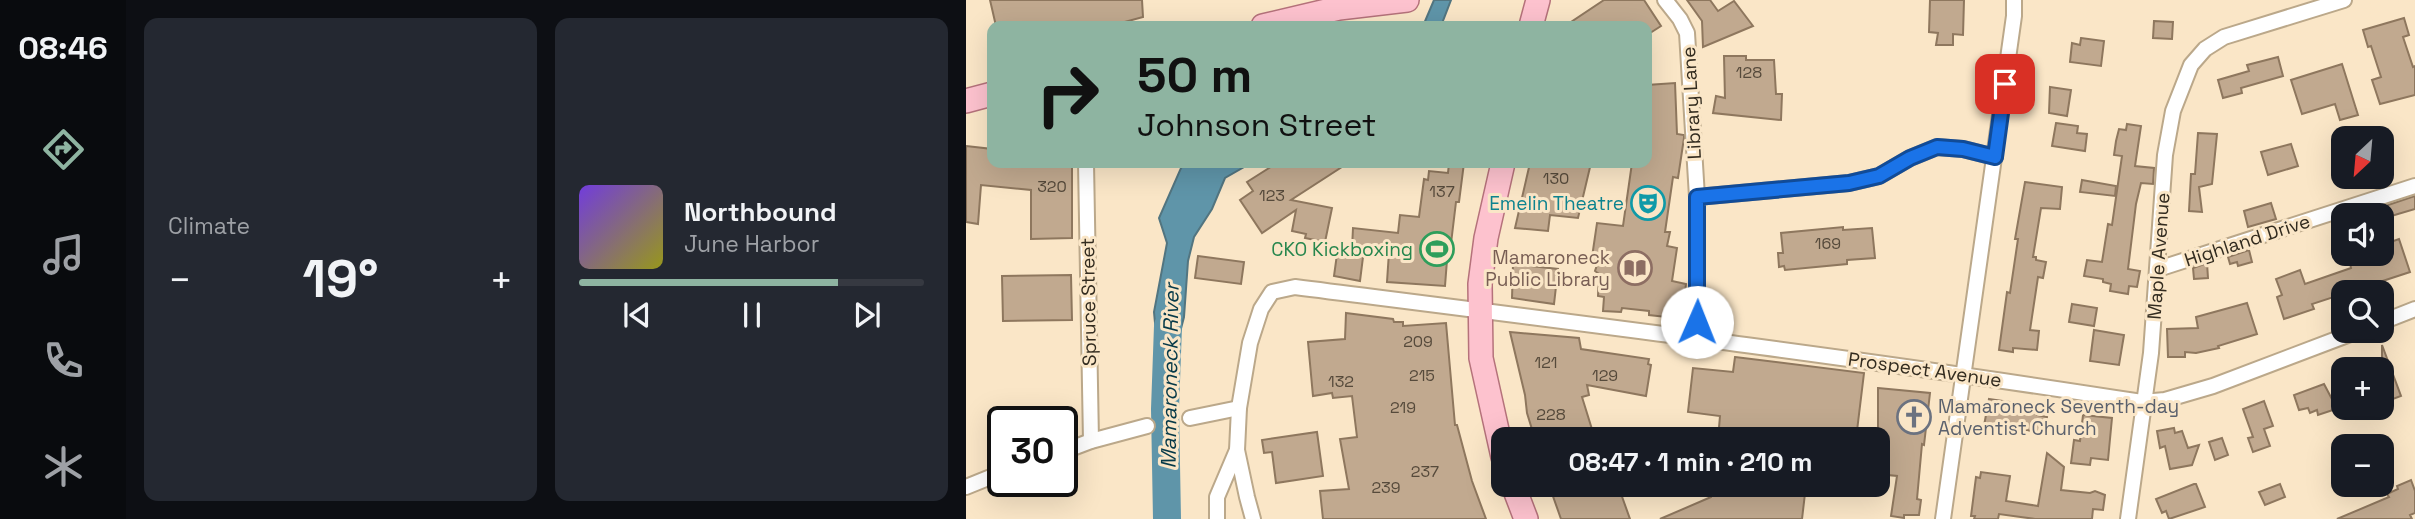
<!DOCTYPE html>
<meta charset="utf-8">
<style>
:root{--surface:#171b24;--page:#242831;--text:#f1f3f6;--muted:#9ea1a6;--line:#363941;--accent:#8eb4a1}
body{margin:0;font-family:"Space Grotesk",sans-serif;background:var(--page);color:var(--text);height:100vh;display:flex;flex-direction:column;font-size:26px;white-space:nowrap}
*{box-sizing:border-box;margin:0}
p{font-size:23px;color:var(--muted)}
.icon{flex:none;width:38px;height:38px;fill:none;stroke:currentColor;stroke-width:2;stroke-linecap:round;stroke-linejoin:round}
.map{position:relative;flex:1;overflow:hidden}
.drawer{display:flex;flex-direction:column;gap:18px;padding:18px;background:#0d0f14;width:840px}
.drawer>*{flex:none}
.hud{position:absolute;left:21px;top:21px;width:665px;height:147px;border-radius:14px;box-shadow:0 7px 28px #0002;background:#8eb4a1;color:#111;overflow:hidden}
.needle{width:46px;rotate:206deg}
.tools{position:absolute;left:1365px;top:126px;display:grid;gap:14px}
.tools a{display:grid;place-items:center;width:63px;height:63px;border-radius:14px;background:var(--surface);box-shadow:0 7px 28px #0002;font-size:35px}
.speed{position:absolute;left:21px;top:406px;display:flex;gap:14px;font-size:35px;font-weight:700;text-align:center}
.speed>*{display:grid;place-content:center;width:91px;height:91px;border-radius:50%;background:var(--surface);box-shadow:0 7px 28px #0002;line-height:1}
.speed .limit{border:4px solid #111;border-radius:10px;background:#fff;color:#111}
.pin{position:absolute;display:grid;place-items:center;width:60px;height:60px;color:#fff;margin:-30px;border-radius:14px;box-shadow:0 4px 10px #0006}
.me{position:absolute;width:77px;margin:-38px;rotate:1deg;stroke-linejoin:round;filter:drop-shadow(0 0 5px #0008)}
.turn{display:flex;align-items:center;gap:24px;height:147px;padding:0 35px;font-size:32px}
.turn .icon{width:91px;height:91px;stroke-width:2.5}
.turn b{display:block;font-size:49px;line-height:60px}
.big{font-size:52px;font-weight:700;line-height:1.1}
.drawer .widget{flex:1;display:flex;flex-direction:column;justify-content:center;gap:10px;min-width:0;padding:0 24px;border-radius:14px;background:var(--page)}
.song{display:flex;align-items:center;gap:21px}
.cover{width:84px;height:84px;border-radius:10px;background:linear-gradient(135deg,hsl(260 70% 55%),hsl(60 70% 35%))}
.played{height:7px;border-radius:4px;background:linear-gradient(90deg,var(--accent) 75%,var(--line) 75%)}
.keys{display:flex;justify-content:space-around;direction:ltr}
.heat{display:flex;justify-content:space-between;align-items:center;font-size:38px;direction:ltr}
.drawer .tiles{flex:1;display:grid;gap:18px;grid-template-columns:repeat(2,1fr)}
.trip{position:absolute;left:525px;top:427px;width:399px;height:70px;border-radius:14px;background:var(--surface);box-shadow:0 7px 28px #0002;font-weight:700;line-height:70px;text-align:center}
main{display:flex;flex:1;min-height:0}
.tab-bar{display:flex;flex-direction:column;width:126px;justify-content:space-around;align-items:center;background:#090b0e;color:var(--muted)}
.tab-bar .icon{width:49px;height:49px}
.tab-bar .selected{color:var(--accent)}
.tab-bar b{font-size:32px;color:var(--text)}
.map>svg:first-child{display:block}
</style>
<main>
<nav class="tab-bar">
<b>08:46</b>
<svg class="icon selected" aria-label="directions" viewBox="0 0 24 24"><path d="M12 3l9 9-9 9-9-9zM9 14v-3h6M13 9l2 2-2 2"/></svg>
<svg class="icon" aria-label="music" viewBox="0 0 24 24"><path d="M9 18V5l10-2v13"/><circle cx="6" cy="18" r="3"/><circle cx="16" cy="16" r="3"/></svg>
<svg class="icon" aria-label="phone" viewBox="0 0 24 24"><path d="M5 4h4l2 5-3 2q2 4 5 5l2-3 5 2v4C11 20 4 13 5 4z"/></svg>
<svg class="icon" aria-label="climate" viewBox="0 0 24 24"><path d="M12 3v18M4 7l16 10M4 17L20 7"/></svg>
</nav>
<section class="drawer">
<div class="tiles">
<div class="widget"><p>Climate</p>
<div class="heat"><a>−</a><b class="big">19°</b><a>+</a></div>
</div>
<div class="widget">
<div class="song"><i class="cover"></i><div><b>Northbound</b><p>June Harbor</p></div></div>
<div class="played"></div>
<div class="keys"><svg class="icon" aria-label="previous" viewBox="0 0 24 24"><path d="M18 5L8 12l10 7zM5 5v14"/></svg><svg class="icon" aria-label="pause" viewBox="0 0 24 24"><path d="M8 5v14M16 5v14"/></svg><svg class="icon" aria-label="next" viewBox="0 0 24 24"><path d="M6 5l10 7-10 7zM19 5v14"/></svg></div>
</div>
</div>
</section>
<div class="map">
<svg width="1449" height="519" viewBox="0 0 1449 519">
<rect width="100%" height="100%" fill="#fae6c7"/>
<g fill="#5f95a9" stroke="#527580" stroke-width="2">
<polygon points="468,0 485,0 475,26 457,26"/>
<polygon points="220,163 285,163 259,178 246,209 228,237 222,261 218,317 207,359 193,366 188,312 201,243 193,218 215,168"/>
</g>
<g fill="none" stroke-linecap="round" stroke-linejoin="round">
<polyline stroke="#5f95a9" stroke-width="28" points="201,519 199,409 202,326"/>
</g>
<g fill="#c1a98f" stroke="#8e775e" stroke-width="2">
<polygon points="24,0 176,0 177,17 144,26 137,26 137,23 105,26 30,26"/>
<polygon points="638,0 678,0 695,26 681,35 681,26 599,26"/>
<polygon points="721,0 744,0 752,11 768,1 787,26 737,47 736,21"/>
<polygon points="964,0 998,0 997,35 987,34 987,45 970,45 972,33 963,32"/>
<polygon points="1438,18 1443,35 1437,37 1447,67 1449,66 1449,95 1414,104 1406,80 1415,77 1405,46 1402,47 1397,30"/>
<polygon points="1188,21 1207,22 1206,39 1187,38"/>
<polygon points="1115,38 1138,41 1135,66 1104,62 1106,43 1114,45"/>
<polygon points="758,56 780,56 780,60 808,60 810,94 816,94 815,120 747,113 750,96 759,98"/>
<polygon points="1312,57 1317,76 1275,88 1276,93 1257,98 1252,80 1283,71 1281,65"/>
<polygon points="1376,64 1392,115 1374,120 1369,104 1336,114 1325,80"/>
<polygon points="709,83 711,134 718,135 718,138 712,178 707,177 699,232 704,232 701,246 711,248 706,281 720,284 716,315 701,313 700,317 683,315 683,311 656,308 655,312 637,311 638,297 632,296 633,274 629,271 631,265 625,264 631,223 657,226 666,163 681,163 681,85"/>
<polygon points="1084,87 1105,90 1101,116 1083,113"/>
<polygon points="1090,123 1112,126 1111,133 1121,134 1119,151 1086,146"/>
<polygon points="1161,124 1175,126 1169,166 1188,168 1187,184 1175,183 1170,204 1162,269 1174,271 1171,287 1163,286 1162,294 1144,291 1145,284 1137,282 1137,279 1118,276 1121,260 1136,262 1142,224 1146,225 1156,156 1148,155 1150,141 1153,129 1160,130"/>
<polygon points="1232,133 1251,134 1246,184 1233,187 1236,212 1223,211 1225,174 1229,174"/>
<polygon points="1325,144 1332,166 1302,175 1295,152"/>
<polygon points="0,146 26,149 26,163 106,163 106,238 65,239 65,190 15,185 12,224 0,222"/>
<polygon points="311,163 382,163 325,200 366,208 359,242 339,238 340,234 326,231 330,210 296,233 274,200 287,191 281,182"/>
<polygon points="483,163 498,163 493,202 490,202 483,260 481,260 479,286 421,282 423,252 398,249 394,281 368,276 372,247 386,249 387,228 432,233 434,215 453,217 458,179 462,180 463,171 482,173"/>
<polygon points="564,163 625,163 612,218 584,215 582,231 549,228"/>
<polygon points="1116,180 1150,186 1149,196 1114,192"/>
<polygon points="1059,182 1096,187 1094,209 1075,208 1067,257 1070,257 1070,260 1080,262 1077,278 1072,277 1064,330 1073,331 1071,350 1047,348 1047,352 1033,350 1041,292 1044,293 1052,239 1049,239"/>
<polygon points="1449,196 1449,209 1422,217 1419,206"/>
<polygon points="1305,203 1310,219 1282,227 1278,211"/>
<polygon points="877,227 877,230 906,228 909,258 881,260 881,264 819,270 818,266 813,267 812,253 817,253 815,233"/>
<polygon points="1433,239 1444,272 1346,304 1348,309 1318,319 1311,297 1316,295 1310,279 1334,270 1339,284 1385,268 1384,263 1408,254 1416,254 1416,245"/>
<polygon points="1283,250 1286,262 1272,266 1271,262 1264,264 1262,257"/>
<polygon points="232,256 278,262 275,284 229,278"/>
<polygon points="1241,263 1242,278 1228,279 1227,268"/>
<polygon points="547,264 592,269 588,304 546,298"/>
<polygon points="105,275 106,320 37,321 36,276"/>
<polygon points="1281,303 1291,334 1252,346 1253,348 1230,353 1219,352 1219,357 1202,357 1201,329 1232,328 1230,317"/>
<polygon points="1106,304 1131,308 1128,326 1103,322"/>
<polygon points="380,313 427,319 428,322 437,322 437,326 480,323 489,425 491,425 506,481 520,519 357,519 354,491 383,489 374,439 391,437 386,396 367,398 366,393 347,396 342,342 379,339"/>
<polygon points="1128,330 1158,335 1153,365 1124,361"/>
<polygon points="544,332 613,338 615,349 683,359 682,364 685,365 680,396 621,385 623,395 616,397 629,439 616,439 614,434 596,439 569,439 561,413 559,395"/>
<polygon points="1416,345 1435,396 1416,403"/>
<polygon points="769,357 898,373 890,439 752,439 754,416 722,412 727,368 767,372"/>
<polygon points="1358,384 1368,403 1367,410 1352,415 1351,410 1344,413 1342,408 1333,410 1328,395"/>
<polygon points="912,388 964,393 958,445 956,444 951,499 955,500 953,515 938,515 938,518 925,516 931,476 912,474"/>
<polygon points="1023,399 1071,406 1071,415 1081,417 1079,433 1034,426 1033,433 1017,431"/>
<polygon points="1298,401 1307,426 1298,429 1304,446 1287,452 1282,438 1287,437 1277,409"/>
<polygon points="1117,415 1146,418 1142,460 1125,458 1124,465 1105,463 1108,440 1114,441"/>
<polygon points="1208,428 1209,433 1216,431 1222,448 1233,445 1226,465 1204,469 1199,446 1194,448 1191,431"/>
<polygon points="351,432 357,476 310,483 306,452 298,453 296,440"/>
<polygon points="1256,438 1262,455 1249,460 1243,442"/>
<polygon points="1081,453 1098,467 1095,490 1124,493 1129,491 1139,495 1137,510 1127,509 1126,519 1069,519 1033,514 1032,519 1008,519 1009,516 1005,516 1010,477 1014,478 1015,472 1044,476 1040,501 1072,506"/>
<polygon points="1445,480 1449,491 1449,513 1444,515 1446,519 1371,519 1423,497 1421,494 1432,489 1431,486"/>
<polygon points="1228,484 1230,484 1239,507 1203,519 1200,511 1196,513 1190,499"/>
<polygon points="1314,484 1319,497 1299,505 1293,492"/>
<polygon points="583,485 639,485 643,495 654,491 664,519 595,519"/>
<polygon points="746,485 840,485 836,519 694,519 745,497"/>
</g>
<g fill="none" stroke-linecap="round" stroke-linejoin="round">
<g stroke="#bba88a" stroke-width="18">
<g id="minor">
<polyline points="699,0 714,19 721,33 731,197 731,338"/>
<polyline points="120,163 125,441"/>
<polyline points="731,197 883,183 913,176 944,158 971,147 997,149 1029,157"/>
<polyline points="1192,269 1449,186"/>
<polyline points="1416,322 1449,309"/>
<polyline points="224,418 273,408"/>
<polyline points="271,450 281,497 287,519"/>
<polyline points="96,452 125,441 181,426"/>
<polyline points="0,487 37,472"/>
<path d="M251,519V497L271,450L273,408L284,343L295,309L306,292L329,287C612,323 895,358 1176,402L1199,400L1247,386L1392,331"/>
<polyline points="977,519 1048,16 1048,0"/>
<polyline points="1162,519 1185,353 1199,155 1207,111 1225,65 1239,49 1258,37 1378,0"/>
</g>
</g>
<g stroke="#b5727b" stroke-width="26">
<g id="primary">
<polyline points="297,26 373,8 441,0"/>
<polyline points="565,26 572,0"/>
<polyline points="0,101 26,94"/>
<polyline points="537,163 520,238 514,284 515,358 537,457"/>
<polyline points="547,485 560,519"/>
</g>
</g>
<use href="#minor" stroke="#fff" stroke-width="14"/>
<use href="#primary" stroke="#fdc2ce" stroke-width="23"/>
</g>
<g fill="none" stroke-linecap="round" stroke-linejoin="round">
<g stroke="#114b97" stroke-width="18">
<polyline id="route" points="731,322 731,197 883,183 913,176 944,158 971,147 997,149 1029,157 1039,84"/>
</g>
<use href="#route" stroke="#1a73e8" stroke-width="12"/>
</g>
<defs>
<g id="theatre-ring" transform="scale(1.75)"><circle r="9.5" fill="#fae6c7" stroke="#0f9aa8" stroke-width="1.5"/><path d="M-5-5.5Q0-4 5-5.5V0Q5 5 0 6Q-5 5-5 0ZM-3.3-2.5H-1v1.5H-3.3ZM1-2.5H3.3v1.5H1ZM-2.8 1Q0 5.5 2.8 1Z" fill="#0f9aa8"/></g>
<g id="stadium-ring" transform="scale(1.75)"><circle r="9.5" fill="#fae6c7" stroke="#2e9e5b" stroke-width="1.5"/><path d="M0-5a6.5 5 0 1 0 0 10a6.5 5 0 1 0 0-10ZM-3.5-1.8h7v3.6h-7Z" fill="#2e9e5b"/></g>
<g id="library-ring" transform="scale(1.75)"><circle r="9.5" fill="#fae6c7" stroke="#8d6e63" stroke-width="1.5"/><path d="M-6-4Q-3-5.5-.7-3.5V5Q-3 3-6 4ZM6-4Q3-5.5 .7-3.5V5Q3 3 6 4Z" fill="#8d6e63"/></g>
<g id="church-ring" transform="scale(1.75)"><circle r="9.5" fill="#fae6c7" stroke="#6b7280" stroke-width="1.5"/><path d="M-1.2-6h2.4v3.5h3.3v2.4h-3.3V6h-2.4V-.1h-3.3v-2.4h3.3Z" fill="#6b7280"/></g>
</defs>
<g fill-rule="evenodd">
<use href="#theatre-ring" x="682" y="203"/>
<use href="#stadium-ring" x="471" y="249"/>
<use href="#library-ring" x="669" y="268"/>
<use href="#church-ring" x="948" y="417"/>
</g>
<g text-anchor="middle" stroke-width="6" stroke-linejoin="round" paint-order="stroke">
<g font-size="16" fill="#564a3b">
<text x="783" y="78">128</text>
<text x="590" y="184">130</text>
<text x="86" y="192">320</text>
<text x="476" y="197">137</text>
<text x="306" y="201">123</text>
<text x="862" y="249">169</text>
<text x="452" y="347">209</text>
<text x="580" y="368">121</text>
<text x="456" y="381">215</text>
<text x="639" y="381">129</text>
<text x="375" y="387">132</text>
<text x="437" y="413">219</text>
<text x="585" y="420">228</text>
<text x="459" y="477">237</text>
<text x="420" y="493">239</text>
</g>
<g font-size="19" fill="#322b1f" stroke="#fae6c7">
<text transform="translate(725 103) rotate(-93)" y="7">Library Lane</text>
<text transform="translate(1281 240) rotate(-18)" y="7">Highland Drive</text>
<text transform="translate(1192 256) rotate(-86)" y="7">Maple Avenue</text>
<text transform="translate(122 302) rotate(-91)" y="7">Spruce Street</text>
<text transform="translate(959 369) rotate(8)" y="7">Prospect Avenue</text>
</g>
<g font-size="19" fill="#0d838f" stroke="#fae6c7" text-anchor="end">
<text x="658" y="210">Emelin Theatre</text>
</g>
<g font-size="19" fill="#27864d" stroke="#fae6c7" text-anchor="end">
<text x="447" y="256">CKO Kickboxing</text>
</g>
<g font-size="19" fill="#785e54" stroke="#fae6c7" text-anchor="end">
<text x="644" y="264">Mamaroneck<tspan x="644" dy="22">Public Library</tspan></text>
</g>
<g font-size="19" fill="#5b616d" stroke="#fae6c7" text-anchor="start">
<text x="972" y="413">Mamaroneck Seventh-day<tspan x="972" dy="22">Adventist Church</tspan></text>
</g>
<g font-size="21" font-style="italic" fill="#063948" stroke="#fae6c7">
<text transform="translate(204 376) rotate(-89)" y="7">Mamaroneck River</text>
</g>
</g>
</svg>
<div class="tools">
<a><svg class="needle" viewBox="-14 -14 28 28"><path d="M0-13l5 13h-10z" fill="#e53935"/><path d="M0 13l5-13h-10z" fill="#9ea1a6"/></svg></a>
<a><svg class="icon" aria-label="sound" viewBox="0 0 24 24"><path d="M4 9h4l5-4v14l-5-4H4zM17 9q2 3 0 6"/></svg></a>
<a><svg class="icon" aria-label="search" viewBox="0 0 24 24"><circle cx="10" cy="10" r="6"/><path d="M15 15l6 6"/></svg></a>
<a>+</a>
<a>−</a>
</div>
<div class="speed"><div class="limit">30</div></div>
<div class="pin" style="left:1039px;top:84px;background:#d93025"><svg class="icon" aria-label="arrive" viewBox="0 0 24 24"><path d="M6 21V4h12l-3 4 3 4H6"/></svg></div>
<svg class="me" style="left:731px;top:322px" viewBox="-20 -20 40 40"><circle r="19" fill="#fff"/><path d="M0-13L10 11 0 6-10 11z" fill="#1a73e8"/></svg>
<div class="trip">08:47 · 1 min · 210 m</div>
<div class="hud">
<div class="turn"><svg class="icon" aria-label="right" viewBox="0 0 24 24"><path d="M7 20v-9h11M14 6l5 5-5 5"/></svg><div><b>50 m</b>Johnson Street</div></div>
</div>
</div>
</main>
